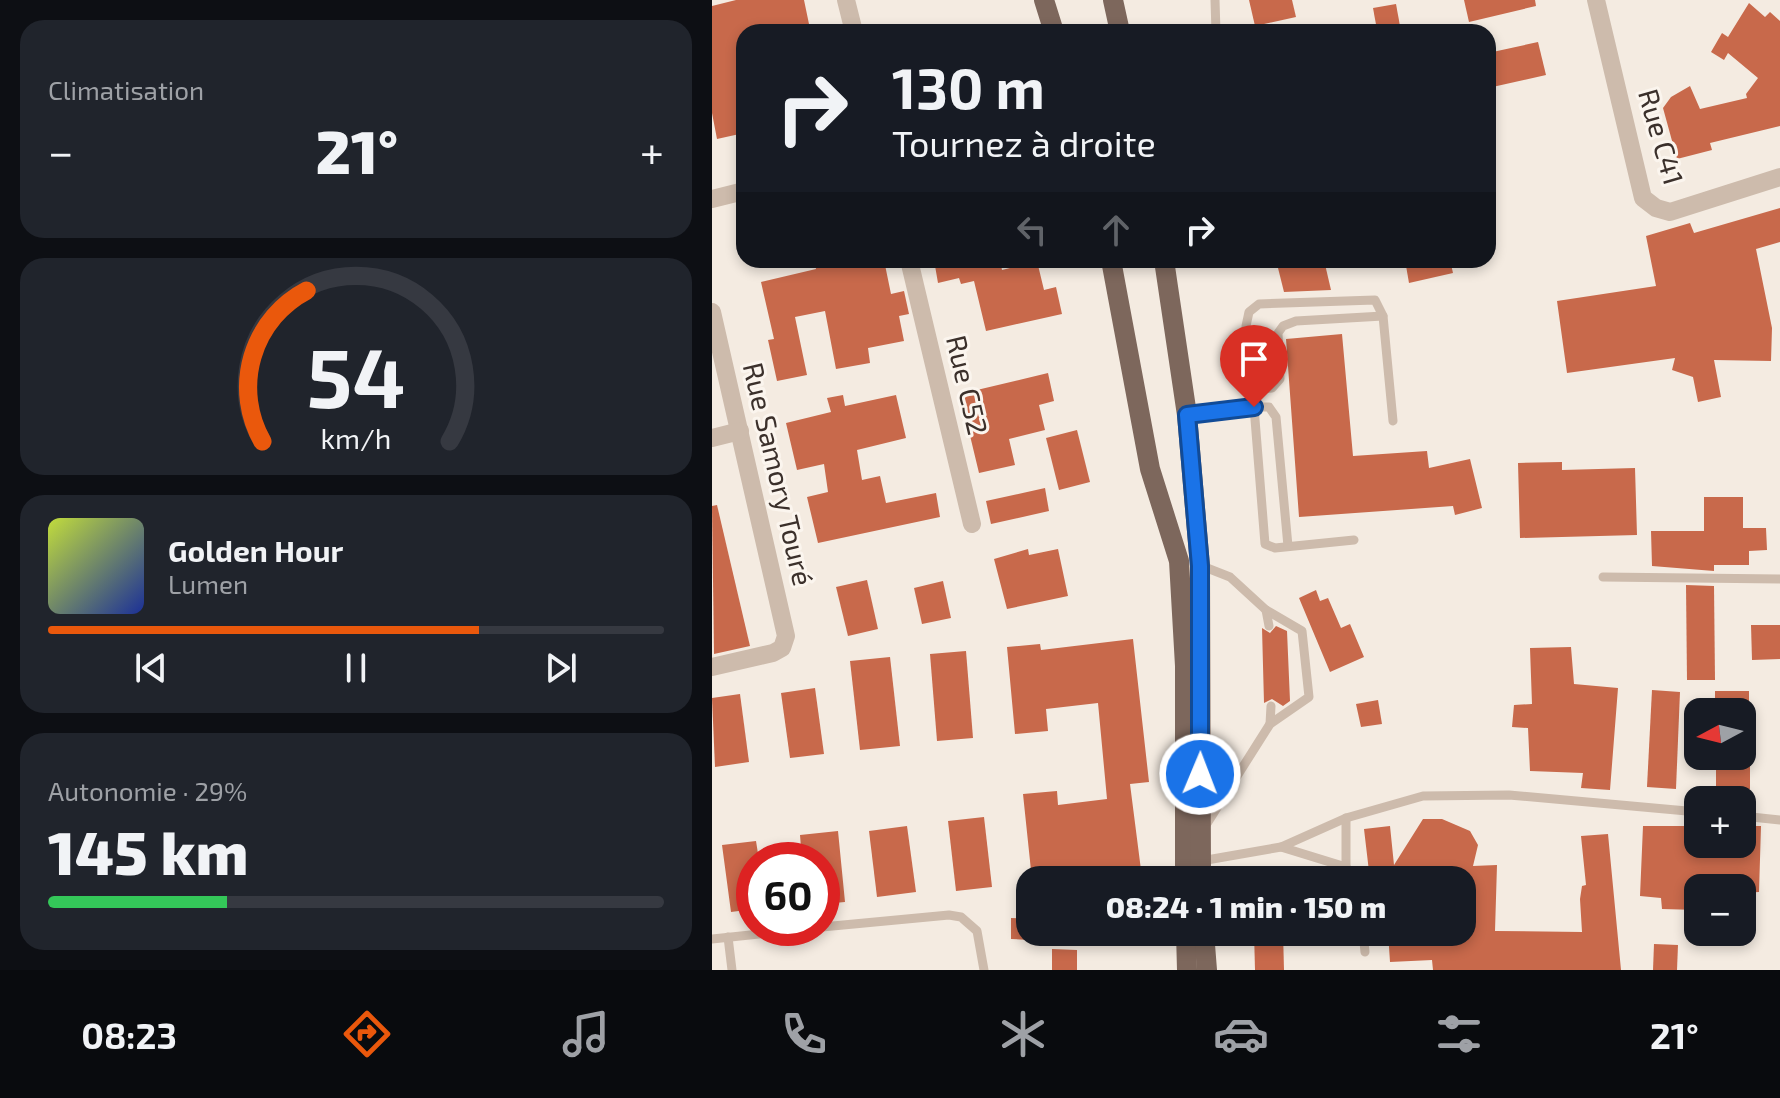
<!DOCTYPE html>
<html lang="fr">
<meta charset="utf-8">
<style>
:root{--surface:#171b24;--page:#20242c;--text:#f1f3f6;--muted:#9ea1a6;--line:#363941;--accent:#ea580c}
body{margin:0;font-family:"Exo 2",sans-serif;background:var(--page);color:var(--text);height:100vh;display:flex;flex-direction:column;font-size:30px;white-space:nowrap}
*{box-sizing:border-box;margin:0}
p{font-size:26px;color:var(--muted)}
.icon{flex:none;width:44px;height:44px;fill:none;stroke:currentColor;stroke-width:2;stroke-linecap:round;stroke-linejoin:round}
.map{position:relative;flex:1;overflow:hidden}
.details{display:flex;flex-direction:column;gap:20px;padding:20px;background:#0d0f14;width:712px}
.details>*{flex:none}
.hud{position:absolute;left:24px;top:24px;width:760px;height:244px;border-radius:24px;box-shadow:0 4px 12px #0003;background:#171b24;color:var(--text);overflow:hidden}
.needle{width:52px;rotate:263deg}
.controls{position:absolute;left:972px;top:698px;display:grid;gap:16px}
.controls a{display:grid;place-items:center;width:72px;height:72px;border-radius:16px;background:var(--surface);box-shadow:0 4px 12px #0003;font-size:40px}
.speed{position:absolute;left:24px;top:842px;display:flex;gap:16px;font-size:40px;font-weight:700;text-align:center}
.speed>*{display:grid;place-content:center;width:104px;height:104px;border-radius:50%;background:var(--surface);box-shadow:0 4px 12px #0003;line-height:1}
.speed .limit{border:12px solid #d22;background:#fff;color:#111}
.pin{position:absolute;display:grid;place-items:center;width:68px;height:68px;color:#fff;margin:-82px -34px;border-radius:50% 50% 50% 0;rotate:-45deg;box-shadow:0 0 8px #0007}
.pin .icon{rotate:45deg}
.me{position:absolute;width:88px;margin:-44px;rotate:1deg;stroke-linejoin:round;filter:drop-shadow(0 0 6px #0008)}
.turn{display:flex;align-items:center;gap:28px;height:168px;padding:0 24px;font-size:36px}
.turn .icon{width:104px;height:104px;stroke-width:2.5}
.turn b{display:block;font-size:56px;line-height:68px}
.lanes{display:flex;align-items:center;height:76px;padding:0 24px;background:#0003;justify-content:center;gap:40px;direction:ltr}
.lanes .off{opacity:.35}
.big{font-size:60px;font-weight:800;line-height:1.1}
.details .widget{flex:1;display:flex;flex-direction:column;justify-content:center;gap:12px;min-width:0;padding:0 28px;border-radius:24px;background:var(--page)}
.details .dial{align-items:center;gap:0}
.dial svg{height:208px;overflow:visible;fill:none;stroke:var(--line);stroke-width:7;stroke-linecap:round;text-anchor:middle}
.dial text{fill:var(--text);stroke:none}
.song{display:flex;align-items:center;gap:24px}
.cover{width:96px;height:96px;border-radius:12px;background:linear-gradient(135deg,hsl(70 70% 55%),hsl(230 70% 35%))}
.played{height:8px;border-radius:4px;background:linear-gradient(90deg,var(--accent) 70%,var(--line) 70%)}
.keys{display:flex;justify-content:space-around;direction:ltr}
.heat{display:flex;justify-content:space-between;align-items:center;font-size:44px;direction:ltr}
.charge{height:12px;border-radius:6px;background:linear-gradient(90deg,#34c759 29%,var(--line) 0)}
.trip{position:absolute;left:304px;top:866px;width:460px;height:80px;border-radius:24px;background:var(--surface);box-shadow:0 4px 12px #0003;font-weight:800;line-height:80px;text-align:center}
.menu{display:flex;height:128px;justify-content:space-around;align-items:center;background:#090b0e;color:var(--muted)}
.menu .icon{width:56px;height:56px}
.menu .on{color:var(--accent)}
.menu b{font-size:36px;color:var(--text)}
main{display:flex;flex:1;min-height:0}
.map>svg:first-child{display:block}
</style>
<main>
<section class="details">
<div class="widget"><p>Climatisation</p>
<div class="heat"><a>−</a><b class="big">21°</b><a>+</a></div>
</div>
<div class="widget dial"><svg viewBox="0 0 100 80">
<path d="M14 69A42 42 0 1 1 86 69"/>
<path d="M14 69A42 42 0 0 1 31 11" stroke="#ea580c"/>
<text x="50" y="56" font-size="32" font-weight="700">54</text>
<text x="50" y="72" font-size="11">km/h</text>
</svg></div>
<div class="widget">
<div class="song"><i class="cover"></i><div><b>Golden Hour</b><p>Lumen</p></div></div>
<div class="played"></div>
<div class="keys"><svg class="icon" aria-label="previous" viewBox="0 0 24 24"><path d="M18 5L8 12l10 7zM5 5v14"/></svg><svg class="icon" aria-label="pause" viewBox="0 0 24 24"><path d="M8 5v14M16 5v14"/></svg><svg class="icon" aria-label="next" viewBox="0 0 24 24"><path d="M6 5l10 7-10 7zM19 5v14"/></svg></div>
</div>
<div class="widget"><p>Autonomie · 29%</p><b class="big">145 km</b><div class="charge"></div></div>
</section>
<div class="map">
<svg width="1068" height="970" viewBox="0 0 1068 970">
<rect width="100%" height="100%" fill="#f4ebe1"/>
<g fill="#c8694b">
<polygon points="24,0 92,0 97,24 61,32 32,32 32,133 5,139 0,113 0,6"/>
<polygon points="537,0 580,0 584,17 543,26"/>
<polygon points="752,0 823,0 824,6 757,22"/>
<polygon points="1037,3 1053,17 1058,12 1068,21 1068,126 998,143 1000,150 965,159 951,108 959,97 978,86 988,109 1035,98 1034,94 1046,78 1016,53 1012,60 999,52 1010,33 1016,37"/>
<polygon points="684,4 688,26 665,30 661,8"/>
<polygon points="826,42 834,75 776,88 776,53"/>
<polygon points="1068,208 1068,242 1044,249 1060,328 1059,361 1002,360 1009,397 986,402 981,377 960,370 963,358 855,373 845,301 944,286 934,236 978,223 982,233"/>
<polygon points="102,260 172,260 179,294 192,291 197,314 187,316 192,341 156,348 158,363 124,369 113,311 83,317 95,375 65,381 56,340 62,339 49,282 104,269"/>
<polygon points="222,260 288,260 290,270 325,261 332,290 344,287 350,314 274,331 262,281 249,284 247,278 226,283"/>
<polygon points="564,260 612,260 619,290 572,292"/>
<polygon points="693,260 738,260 741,273 697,283"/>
<polygon points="630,334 641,456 715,451 717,468 758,459 770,508 743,515 741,506 587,517 574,339"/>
<polygon points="336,373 342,401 327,405 333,430 297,439 303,465 267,473 248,394"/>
<polygon points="131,395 133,406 184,395 194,438 145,450 150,480 168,476 174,503 224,493 228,517 106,543 95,497 116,492 112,464 85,470 74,423 119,412 115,398"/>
<polygon points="365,430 378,482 347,490 334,438"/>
<polygon points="850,462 850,470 923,468 925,535 808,538 806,463"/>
<polygon points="333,488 337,511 279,524 274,501"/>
<polygon points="992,497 1031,497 1031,528 1054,528 1055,550 1037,551 1037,565 1002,565 1002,571 940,566 939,531 992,531"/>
<polygon points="5,505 38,646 2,654 0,506"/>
<polygon points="316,549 317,555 346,549 356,596 295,609 282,559"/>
<polygon points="155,580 166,629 136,636 124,587"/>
<polygon points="231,581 239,618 210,624 202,588"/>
<polygon points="974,585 1002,586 1003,680 975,680"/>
<polygon points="604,590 608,601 616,598 629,628 638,624 652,657 618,672 587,598"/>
<polygon points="1039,625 1068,625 1068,659 1040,660"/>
<polygon points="564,626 575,631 578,701 571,706 560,699 552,703 550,628 558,633"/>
<polygon points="421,639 437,782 418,784 429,870 320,880 311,794 345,791 346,805 395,799 386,703 334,709 336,731 303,734 295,647 328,644 329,650"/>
<polygon points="859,647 862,684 906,688 898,790 869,788 871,773 818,771 816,728 800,727 802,705 820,704 818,648"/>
<polygon points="254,651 261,738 225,741 218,654"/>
<polygon points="178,657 188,746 148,750 138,661"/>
<polygon points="103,688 112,754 78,758 69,693"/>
<polygon points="940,690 968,692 964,789 935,787"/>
<rect x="1003" y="691" width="34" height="21"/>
<polygon points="28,694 37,762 3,767 0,698"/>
<polygon points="666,700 670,724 649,727 644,704"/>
<polygon points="1004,756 1038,756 1038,789 1004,790"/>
<polygon points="272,817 280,887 244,891 236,821"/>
<polygon points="711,819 730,819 758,831 766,845 761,866 785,865 783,931 870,932 868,899 870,886 874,885 869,836 896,834 909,970 721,970 720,960 678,962 676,932 752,932 750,880 658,880 652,829 678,826 682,865"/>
<polygon points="195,826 204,892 165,897 157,831"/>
<polygon points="931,826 986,826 986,844 1030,844 1030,826 1049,826 1047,892 1030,893 1030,888 986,888 986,910 950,909 949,898 928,896"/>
<polygon points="126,831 133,902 110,904 110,860 90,860 88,835"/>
<polygon points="44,841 47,860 42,860 42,909 19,912 10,845"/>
<polygon points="299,918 318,919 318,940 299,939"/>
<polygon points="542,932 571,932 572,970 543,970"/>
<polygon points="942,944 966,945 965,970 941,970"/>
<polygon points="340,949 365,950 365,970 340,970"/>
</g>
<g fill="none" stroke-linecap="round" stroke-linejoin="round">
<g stroke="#cdbbac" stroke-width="9">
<polyline points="503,0 504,32"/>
<polyline points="540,390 560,388 568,379 566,333 571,326 584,321 671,316"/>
<polyline points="475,415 542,407 553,544 563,548 642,540"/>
<polyline points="576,546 564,417 557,407 542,407 534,326 537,312 547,304 663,300 671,316 681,421"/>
<polyline points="490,566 518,577 554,610 590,631 597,697 558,724 494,825"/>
<polyline points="891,577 1068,579"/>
<polyline points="554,610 557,626"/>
<polyline points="558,724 559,706"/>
<polyline points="1030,816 1068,820"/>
<polyline points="634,818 634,867"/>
<polyline points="569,847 634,867 643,880"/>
<polyline points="489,861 569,847 634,818 711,796 797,795 986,812"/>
<polyline points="110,927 237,915 249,917 265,931 272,970"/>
<polyline points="651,932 653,952"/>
<polyline points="16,937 20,970"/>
<polyline points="0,939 105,928"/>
</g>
<g stroke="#cdbbac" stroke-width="18">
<polyline points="134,0 142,32"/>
<polyline points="884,0 931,198 944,208 958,212 1068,177"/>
<polyline points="0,199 32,191"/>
<polyline points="197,260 260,524"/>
<polyline points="0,312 74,636 70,648 61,653 0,667"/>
<polyline points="0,438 28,431"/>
</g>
<g stroke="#7d675c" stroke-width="20">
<polyline points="332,0 342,32"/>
<polyline points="401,0 408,32"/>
<polyline points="399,260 438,469 467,561 473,666 473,880"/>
<polyline points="452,260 475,415 488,566 489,880"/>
<polyline points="474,932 475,970"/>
<polyline points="492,932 495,970"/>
</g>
</g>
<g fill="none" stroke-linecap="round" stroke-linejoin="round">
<g stroke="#114b97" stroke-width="20">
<polyline id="route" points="488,774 488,566 475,415 542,407"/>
</g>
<use href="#route" stroke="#1a73e8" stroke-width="14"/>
</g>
<g text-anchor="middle" stroke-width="6" stroke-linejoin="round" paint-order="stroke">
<g font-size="28" fill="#3b302b" stroke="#fbf5ee">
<text transform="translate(949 137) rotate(74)" y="10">Rue C41</text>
<text transform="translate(255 385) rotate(77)" y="10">Rue C52</text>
<text transform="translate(66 474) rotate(77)" y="10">Rue Samory Touré</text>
</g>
</g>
</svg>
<div class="controls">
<a><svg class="needle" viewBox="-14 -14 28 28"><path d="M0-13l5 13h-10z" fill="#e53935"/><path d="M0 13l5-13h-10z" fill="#9ea1a6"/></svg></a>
<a>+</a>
<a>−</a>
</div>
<div class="speed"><div class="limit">60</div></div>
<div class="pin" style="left:542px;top:407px;background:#d93025"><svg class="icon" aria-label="arrive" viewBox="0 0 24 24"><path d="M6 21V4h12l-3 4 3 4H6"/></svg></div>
<svg class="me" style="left:488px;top:774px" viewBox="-20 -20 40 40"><circle r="17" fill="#1a73e8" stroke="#fff" stroke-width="3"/><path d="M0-11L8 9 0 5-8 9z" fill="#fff"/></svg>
<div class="trip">08:24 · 1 min · 150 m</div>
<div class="hud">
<div class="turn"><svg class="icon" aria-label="right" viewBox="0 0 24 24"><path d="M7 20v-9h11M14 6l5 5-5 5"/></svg><div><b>130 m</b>Tournez à droite</div></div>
<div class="lanes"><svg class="icon off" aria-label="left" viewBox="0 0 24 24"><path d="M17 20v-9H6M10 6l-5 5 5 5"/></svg><svg class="icon off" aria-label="ahead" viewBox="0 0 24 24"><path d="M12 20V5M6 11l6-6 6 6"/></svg><svg class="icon" aria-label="right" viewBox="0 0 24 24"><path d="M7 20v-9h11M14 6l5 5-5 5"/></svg></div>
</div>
</div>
</main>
<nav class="menu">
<b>08:23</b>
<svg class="icon on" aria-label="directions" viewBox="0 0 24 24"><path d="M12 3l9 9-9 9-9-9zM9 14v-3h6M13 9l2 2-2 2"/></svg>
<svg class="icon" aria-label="music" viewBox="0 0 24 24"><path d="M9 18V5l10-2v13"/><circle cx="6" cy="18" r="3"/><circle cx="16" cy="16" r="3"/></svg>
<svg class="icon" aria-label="phone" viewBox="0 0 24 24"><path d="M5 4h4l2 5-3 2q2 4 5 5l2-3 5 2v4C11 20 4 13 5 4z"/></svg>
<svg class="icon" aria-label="climate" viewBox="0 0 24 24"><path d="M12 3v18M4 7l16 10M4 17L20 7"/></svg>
<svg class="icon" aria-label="car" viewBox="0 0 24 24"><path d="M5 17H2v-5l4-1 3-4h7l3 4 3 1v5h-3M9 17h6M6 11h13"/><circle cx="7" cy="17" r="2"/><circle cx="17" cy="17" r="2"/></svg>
<svg class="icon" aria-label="filters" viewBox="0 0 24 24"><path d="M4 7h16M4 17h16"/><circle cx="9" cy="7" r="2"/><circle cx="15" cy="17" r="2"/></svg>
<b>21°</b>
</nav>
